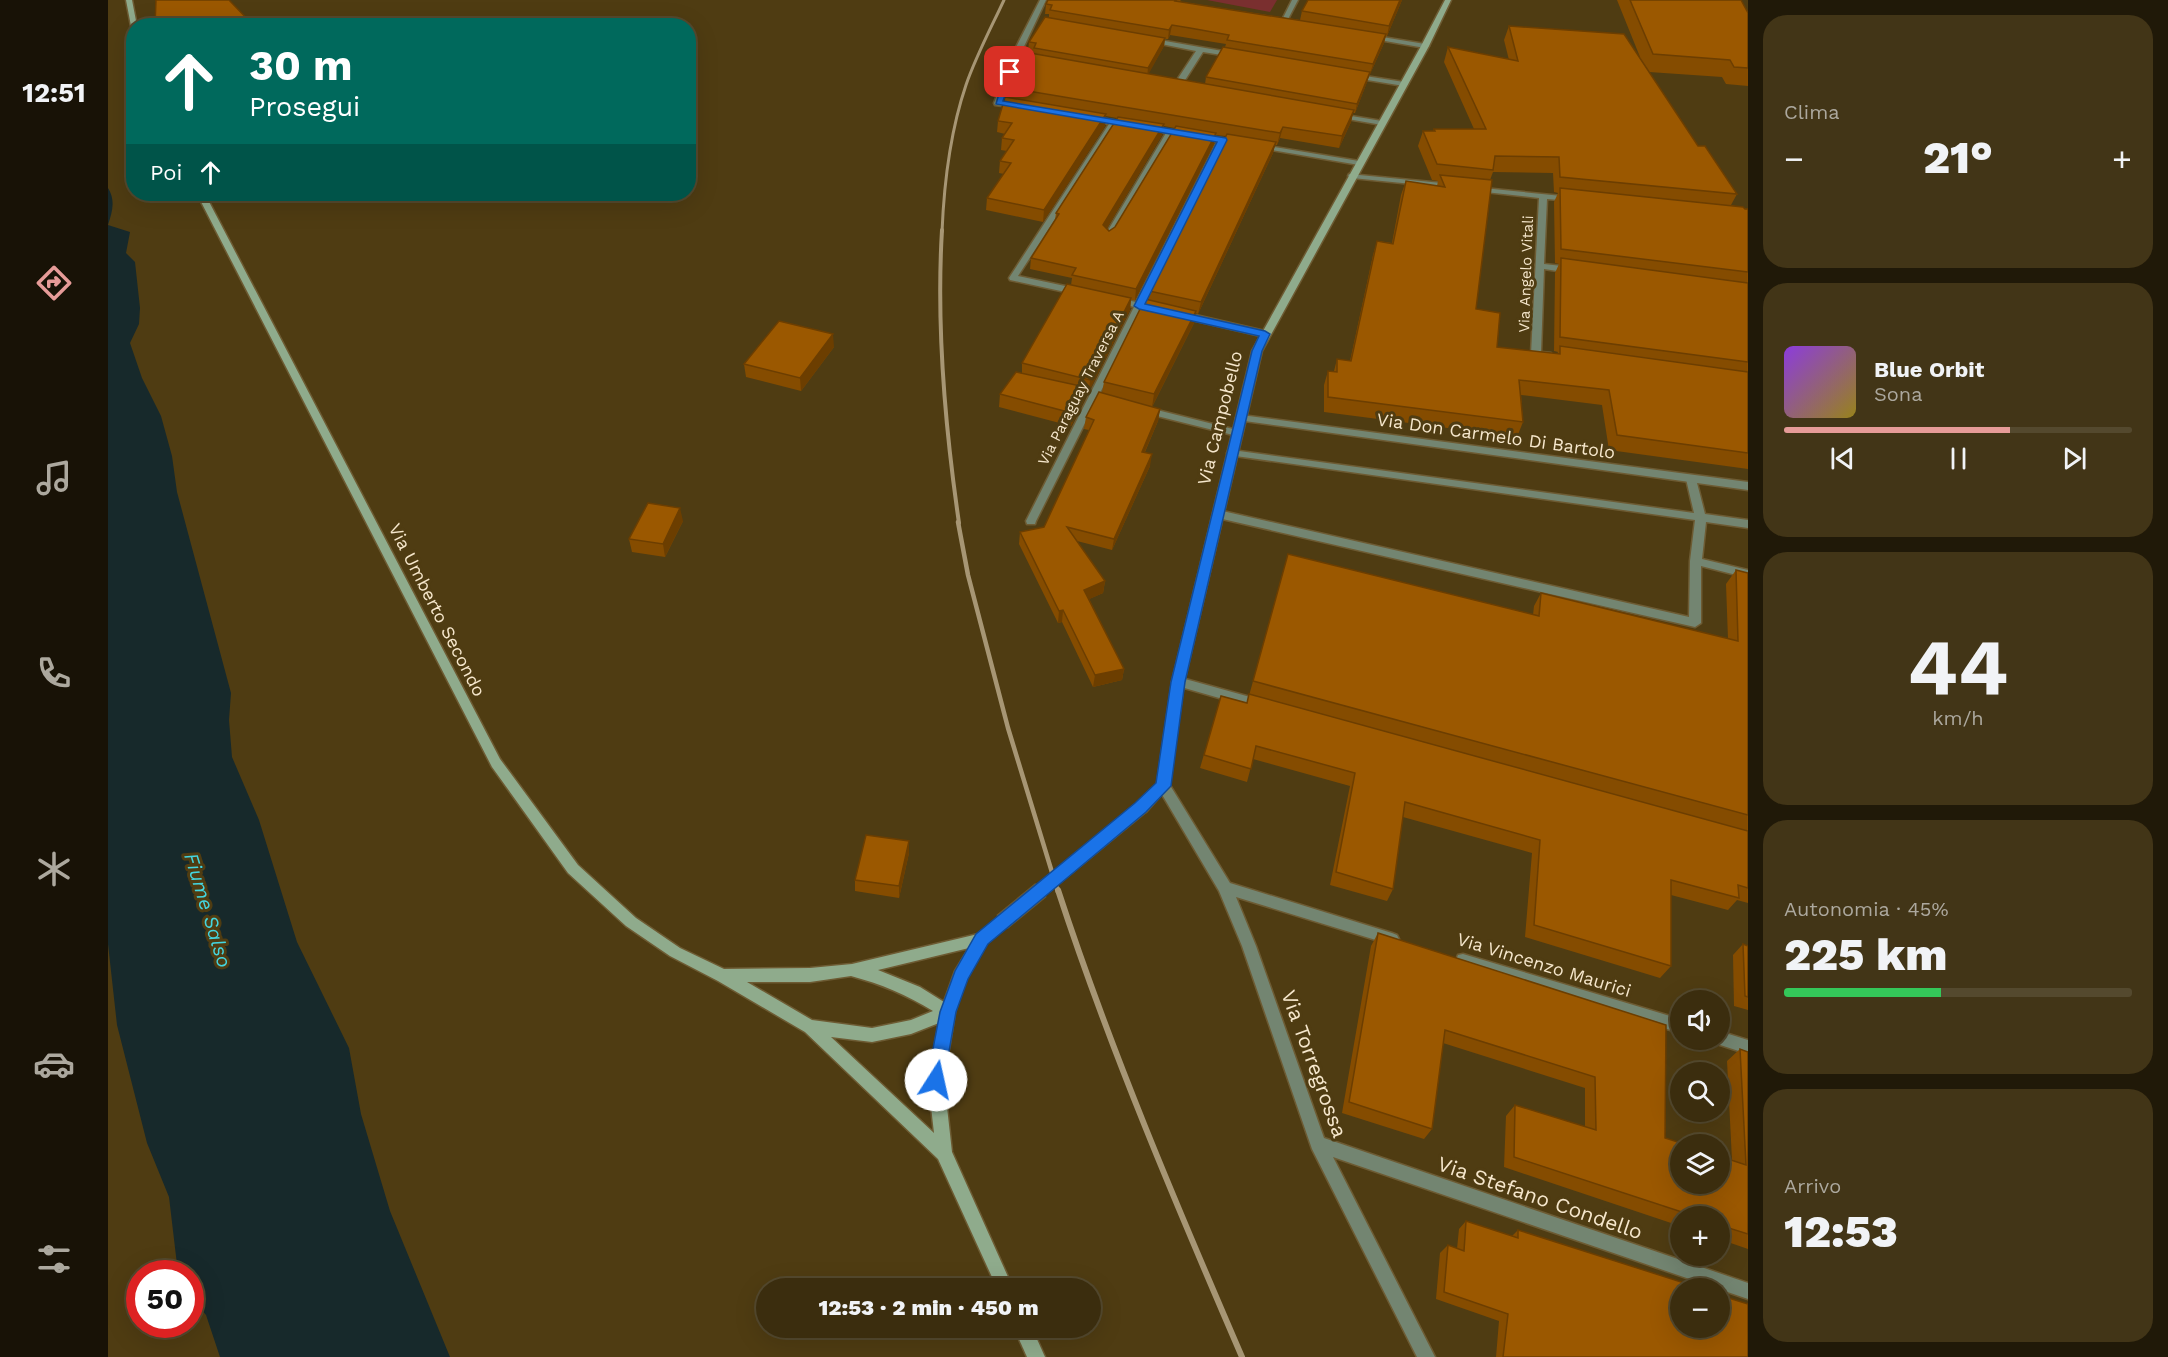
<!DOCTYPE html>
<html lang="it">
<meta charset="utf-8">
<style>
:root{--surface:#3b2d0e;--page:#423517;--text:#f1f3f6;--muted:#aca89e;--line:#54492e;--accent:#e69b98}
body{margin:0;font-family:"Work Sans",sans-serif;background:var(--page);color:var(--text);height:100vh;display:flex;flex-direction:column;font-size:22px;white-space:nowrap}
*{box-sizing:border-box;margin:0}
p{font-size:20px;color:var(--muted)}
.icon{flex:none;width:33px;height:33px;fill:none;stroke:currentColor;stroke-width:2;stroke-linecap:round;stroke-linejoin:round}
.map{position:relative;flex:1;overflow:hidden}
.side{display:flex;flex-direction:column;gap:15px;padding:15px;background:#201908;width:420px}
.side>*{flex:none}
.guide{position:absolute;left:18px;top:18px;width:570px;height:183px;border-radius:24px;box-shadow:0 6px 24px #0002,0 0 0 2px var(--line);background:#00695c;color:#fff;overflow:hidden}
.tools{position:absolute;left:1562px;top:990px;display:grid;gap:12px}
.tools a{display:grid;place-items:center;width:60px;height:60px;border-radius:50%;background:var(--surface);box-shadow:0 6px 24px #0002,0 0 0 2px var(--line);font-size:30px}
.speed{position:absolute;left:18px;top:1260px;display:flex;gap:12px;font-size:30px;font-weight:700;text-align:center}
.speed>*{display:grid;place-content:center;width:78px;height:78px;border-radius:50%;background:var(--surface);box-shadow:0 6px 24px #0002,0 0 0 2px var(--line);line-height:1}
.speed .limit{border:9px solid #d22;background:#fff;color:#111}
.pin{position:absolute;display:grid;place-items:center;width:51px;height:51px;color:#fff;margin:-26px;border-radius:12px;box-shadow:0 3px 9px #0006}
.me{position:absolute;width:66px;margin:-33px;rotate:10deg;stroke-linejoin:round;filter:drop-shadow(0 0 4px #0008)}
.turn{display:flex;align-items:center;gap:21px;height:126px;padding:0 24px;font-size:27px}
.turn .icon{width:78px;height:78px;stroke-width:2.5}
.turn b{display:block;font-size:42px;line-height:51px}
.then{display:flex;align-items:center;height:57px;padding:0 24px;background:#0003;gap:12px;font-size:22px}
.big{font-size:45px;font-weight:800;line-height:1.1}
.side .tile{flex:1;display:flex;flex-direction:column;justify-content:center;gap:9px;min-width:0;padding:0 21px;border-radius:24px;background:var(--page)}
.side .dial{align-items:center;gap:0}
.dial b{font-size:78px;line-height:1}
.song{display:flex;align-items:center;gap:18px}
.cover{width:72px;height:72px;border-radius:9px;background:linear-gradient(135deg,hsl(270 70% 55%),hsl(50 70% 35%))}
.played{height:6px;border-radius:3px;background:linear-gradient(90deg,var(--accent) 65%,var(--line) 65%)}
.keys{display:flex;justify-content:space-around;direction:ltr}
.heat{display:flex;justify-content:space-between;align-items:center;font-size:33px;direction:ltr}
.charge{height:9px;border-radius:4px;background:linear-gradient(90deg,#34c759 45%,var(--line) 0)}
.trip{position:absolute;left:648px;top:1278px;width:345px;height:60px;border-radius:30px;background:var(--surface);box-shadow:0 6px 24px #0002,0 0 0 2px var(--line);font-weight:800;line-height:60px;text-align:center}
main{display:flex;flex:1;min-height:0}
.dock{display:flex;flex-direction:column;width:108px;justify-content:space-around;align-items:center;background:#181206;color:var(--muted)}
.dock .icon{width:42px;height:42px}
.dock .current{color:var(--accent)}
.dock b{font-size:27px;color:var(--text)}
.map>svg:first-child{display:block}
</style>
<main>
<nav class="dock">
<b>12:51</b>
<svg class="icon current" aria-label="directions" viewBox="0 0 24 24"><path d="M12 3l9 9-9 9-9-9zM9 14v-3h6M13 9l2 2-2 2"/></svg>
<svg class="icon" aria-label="music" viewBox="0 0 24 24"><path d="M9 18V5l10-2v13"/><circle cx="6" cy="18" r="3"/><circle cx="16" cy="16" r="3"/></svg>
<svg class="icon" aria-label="phone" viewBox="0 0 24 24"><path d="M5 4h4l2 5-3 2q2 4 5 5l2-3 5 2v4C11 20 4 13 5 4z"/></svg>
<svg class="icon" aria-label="climate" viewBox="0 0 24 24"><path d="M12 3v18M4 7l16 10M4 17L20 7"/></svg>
<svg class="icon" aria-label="car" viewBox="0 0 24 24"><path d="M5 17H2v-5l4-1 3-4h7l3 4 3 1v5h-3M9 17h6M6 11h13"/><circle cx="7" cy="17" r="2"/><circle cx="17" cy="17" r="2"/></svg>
<svg class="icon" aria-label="filters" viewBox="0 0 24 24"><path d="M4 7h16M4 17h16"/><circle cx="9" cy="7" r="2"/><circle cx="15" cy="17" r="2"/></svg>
</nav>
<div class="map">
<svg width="1640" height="1357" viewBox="0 0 1640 1357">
<rect width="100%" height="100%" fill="#4f3c12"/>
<polygon fill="#7a2f2f" points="1099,0 1169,0 1162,12"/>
<path fill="#17292b" d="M0,188C8,201 4,212 0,225L22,232L18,253L27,262L32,308L31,324L22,343L34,378L53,416L64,456L69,492L123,693L121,720L124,757L151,820L189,942L241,1048L253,1114L282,1211L342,1357H112L98,1315L83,1298L82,1274L70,1273L61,1197L39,1143L9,1025L0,944Z"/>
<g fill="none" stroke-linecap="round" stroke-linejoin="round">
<g stroke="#6d5b33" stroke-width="3">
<polygon id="lane" points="1124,450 1586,513 1578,479 1583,476 1588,479 1597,514 1640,520 1640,528 1598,522 1594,559 1640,570 1640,578 1593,566 1593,623 1587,627 1110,518 1105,514 1110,510 1581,617 1582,561 1587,520 1120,455 1119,453 1120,451"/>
</g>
<g stroke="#6d5b33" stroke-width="3">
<g id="street">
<polygon points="932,0 938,0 911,57 894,101 914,106 910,108 887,105 886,103 903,57"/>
<polygon points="1184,0 1190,0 1178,23 1174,23 1173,22"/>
<polygon points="1262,35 1317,44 1321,46 1317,48 1260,38 1260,36"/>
<polygon points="1040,38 1126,53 1130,55 1126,57 1095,52 1072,88 1069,88 1065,86 1088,51 1038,41 1036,40"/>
<polygon points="1244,74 1296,82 1300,84 1296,86 1247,78 1244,78"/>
<polygon points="1225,113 1274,121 1278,123 1274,125 1228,117 1224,115"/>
<polygon points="980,116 1022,123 1026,125 1022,127 1008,125 910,276 971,289 976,292 971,295 902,280 901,278 1001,124 980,120"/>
<polygon points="1037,126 1132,141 1136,143 1132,145 1117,143 1036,304 1053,309 1048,312 1034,309 928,521 927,524 919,524 918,521 1026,307 1004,301 1009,298 1028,302 1109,142 1065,134 1004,237 997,239 996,237 1058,133 1037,130"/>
<polygon points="1149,144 1251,161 1255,163 1251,165 1152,148 1148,146"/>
<polygon points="1241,174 1344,184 1348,186 1344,188 1244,178 1240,176"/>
<polygon points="1365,187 1464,197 1468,199 1464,201 1439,199 1436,264 1463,267 1467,270 1463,273 1436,269 1433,352 1443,353 1443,357 1428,357 1423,354 1431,198 1368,191 1364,189"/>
<polygon points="1070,311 1157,331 1162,334 1157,337 1067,316 1065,314"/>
<polygon points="1037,407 1133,431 1134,433 1129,436 1033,412 1032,410"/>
<polygon points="1133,415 1640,482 1640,490 1129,420 1128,418"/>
<polygon points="1070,677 1153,700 1157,702 1159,705 1157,708 1153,710 1066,685 1064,682 1066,679"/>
<polygon points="1055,781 1060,782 1122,883 1284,933 1289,935 1291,939 1289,943 1284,945 1128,897 1148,946 1216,1138 1640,1283 1640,1299 1225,1157 1327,1357 1309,1357 1204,1149 1134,946 1111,891 1049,786 1050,782"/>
<polygon points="1355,954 1572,1019 1572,1033 1355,966 1350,965 1348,960 1350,955"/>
<polygon points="1611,1031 1640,1040 1640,1054 1606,1043 1604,1040 1611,1040"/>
</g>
</g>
<g stroke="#6d5b33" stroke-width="3">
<g id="secondary">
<polygon points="18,0 24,0 29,26 26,26 26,28 23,26"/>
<polygon points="1337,0 1343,0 1321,46 1154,351 1076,682 1061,786 1038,812 1033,813 1028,812 1026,808 1028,804 1049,784 1064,682 1144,351 1313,46"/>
<path d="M89,194H97L392,759L470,865L528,918L572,948L616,969L702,968L744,964L870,934L894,916L899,918L901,922L899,926L879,943L858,978L847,1012L836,1080L844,1152L905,1288H889L830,1159L697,1032L610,981L562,956L518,926L460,873L384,767ZM861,948L847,971L836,1002L812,987L770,970ZM743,976C773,984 799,995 825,1011L803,1020L764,1028L704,1020L639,982H702ZM831,1023L820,1080L826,1133L723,1037L764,1042L803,1034Z"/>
<polygon points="906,1328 924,1328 937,1357 919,1357"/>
</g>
</g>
<use href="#lane" fill="#738571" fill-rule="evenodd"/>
<use href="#street" fill="#738571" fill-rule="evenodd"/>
<use href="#secondary" fill="#8fab8c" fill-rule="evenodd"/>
<path stroke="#a79674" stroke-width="3" d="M834,232C836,183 842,132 858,85C868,56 883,28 896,0"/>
<path stroke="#a79674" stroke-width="4" d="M834,230C828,328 837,427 851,523"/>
<polyline stroke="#a79674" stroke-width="4.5" points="850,522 860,575 900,728 950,892"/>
<path stroke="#a79674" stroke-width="6" d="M950,890C1002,1049 1068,1204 1134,1357"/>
<g stroke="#6d5b33" stroke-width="15" stroke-linecap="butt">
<polyline id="secondary-bridge-far1" points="931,892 1033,808"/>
</g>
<g stroke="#6d5b33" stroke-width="18" stroke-linecap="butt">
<polyline id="secondary-bridge" points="894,922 933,890"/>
</g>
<use href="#secondary-bridge-far1" stroke="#8fab8c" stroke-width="12"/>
<use href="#secondary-bridge" stroke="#8fab8c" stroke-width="15"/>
</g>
<g fill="#854c00" fill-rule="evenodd">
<path d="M940,0H1073L1072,1H1068L1192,20L1194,11L1294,0L1279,36H1278L1276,43L1262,74L1259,82L1247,113H1245L1243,122L1231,148L1172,138L1169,145H1167L1165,153L1090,314L1088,313L1086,323L1044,407L1052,409L1050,421L1037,452L1042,466L1004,550L969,541L997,581L995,593L981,599L1016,669L1014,680L985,687L954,622L950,623L911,544L912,532L936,527L981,430L976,429L978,417L994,393L996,382L1040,300L1041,291L1118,136L1107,135L1106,144L1027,300H1023L1022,310L981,391L977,390L976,400L963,426L891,407L892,394L914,373V363L963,285L964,278L922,269L923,258L947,220L948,213L1009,118L998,116L997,126L935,222L878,210L879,198L896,174L891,173L892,161L899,151L893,150L894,138L897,134L889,132L890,121L901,98L902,88L926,54V52L920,51L921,42L941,18V14H937L938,4ZM1062,35L1118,44L1117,47L1098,77L1097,84L1040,74L1056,46L1057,39H1060ZM1056,126L1067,128L1007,227L1001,231L999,228L1054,135Z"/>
<path d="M1509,0H1633L1640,13V86L1618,84L1614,77L1541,72L1590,146L1629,194L1623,205L1640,209V469L1501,450L1494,405L1413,395L1415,422L1409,437L1216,412V385L1220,371H1226L1229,359L1242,361L1265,255L1269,241L1284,243L1293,195L1298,181L1329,186L1330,181L1324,180L1310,146L1315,131H1325L1326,129H1366L1336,62L1340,47L1401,60L1396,40L1401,26L1532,57ZM1385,172L1445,173L1446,192L1450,193L1446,202L1447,263L1451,264L1447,273L1446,351L1450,352L1449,354L1389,347L1368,309L1382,180Z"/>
<polygon points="726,347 693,391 638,377 636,364"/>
<polygon points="575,521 557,557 524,552 521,539"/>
<polygon points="1180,554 1425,615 1426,606 1433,593 1620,639 1618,584 1628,570 1640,573 1640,903 1629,900 1620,910 1563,895 1563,966 1552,978 1417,937 1424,853 1295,817 1285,889 1279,901 1222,885 1242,786 1145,759 1139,782 1092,768 1113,696 1139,703"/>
<polygon points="801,841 801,853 791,898 747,891 747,880"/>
<polygon points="1270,933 1558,1025 1557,1138 1624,1160 1619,1061 1632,1049 1640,1052 1640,1249 1611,1239 1611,1216 1572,1216 1572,1226 1396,1167 1398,1116 1407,1105 1477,1127 1477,1088 1335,1043 1324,1129 1316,1139 1234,1113 1263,946"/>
<polygon points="1635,944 1640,946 1640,1010 1626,1006 1625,955"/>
<polygon points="1358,1221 1404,1236 1410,1230 1640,1357 1388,1357 1391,1321 1328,1299 1332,1253 1340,1245 1349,1249 1351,1229"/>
</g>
<g fill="#6c3e00">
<polygon points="1292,0 1294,0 1279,36 1281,26"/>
<polygon points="1064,25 1062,35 1060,39 1061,30"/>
<polygon points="1278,34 1276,43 1262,74 1265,64"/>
<polygon points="1057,38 1056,46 1039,77 1040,68"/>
<polygon points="1262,72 1259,82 1247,113 1249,104"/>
<polygon points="1246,110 1243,122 1231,148 1234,136"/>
<polygon points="998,114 997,126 935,222 936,210"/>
<polygon points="1056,124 1054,135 994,236 995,225"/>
<polygon points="1175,127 1172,138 1169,145 1172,133"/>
<polygon points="1108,133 1106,144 1027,300 1028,289"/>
<polygon points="1168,142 1165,153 1090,314 1093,302"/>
<polygon points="1023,298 1022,310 981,391 982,380"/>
<polygon points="1088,311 1086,323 1044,407 1046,394"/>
<polygon points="725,334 726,347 693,391 692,378"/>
<polygon points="977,387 976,400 963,426 964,413"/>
<polygon points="1052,409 1050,421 1032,463 1034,452"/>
<polygon points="1044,454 1042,466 1004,550 1006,539"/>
<polygon points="572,508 575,521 557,557 555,544"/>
<polygon points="997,581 995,593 975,602 976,590"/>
<polygon points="955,610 954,622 950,623 951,611"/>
<polygon points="1016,669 1014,680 985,687 987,675"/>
<polygon points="801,841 801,853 791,898 791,886"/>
</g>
<g fill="#9b5800" stroke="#6c3e00" stroke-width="1.5">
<polygon points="48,0 121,0 146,26 47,26"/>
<polygon points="940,0 1068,0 1067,1 1278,34 1265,64 1119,40 1121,35 1082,28 1064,25 1061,30 942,10 944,5 938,4"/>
<polygon points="1200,0 1292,0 1281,26 1194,11"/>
<polygon points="1522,0 1633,0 1640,13 1640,68 1626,67 1622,60 1545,54"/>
<polygon points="937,17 1057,38 1040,68 926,48 928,43 921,42"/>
<polygon points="1401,26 1516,34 1590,146 1597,146 1629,194 1452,177 1451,157 1387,156 1385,170 1329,164 1315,131 1327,131 1326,129 1378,129 1340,47 1410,61"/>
<polygon points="1115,47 1262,72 1249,104 1098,77"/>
<polygon points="922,53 1246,110 1234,136 1175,127 1172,133 902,88"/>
<polygon points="897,97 998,114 936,210 879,198 903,163 892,161 906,140 894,138 904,123 890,121"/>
<polygon points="1010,117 1056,124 995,225 1001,231 1007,227 1068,126 1108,133 1028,289 964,275 968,268 923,258 951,214 948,213"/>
<polygon points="1119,134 1168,142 1093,302 1041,291"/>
<polygon points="1332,175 1384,180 1368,309 1392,313 1389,347 1452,354 1452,346 1640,372 1640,453 1509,435 1501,390 1411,380 1415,422 1220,397 1220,371 1229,372 1229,359 1243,361 1269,241 1285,244 1298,181 1337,187"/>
<polygon points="1452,188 1635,207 1637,209 1640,209 1640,272 1453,249"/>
<polygon points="1453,258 1640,283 1640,362 1452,337"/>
<polygon points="959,284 1023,298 982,380 914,363"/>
<polygon points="1037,299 1088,311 1046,394 996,382"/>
<polygon points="671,321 725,334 692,378 636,364"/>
<polygon points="908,372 977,387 964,413 892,394"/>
<polygon points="991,392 1052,409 1034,452 1044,454 1006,539 959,527 997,581 976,590 1016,669 987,675 955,610 951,611 912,532 936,527 986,420 978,417"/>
<polygon points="540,503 572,508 555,544 521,539"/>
<polygon points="1180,554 1431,616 1433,593 1630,641 1628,570 1640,573 1640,815 1145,681"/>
<polygon points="1141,694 1640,831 1640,888 1630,885 1631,898 1563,880 1563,966 1426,925 1432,840 1297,802 1285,889 1228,872 1247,773 1148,746 1143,769 1096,755 1113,696 1139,703"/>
<polygon points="758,835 801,841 791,886 747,880"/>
<polygon points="1270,933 1558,1025 1557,1138 1576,1144 1572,1144 1572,1184 1611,1184 1611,1156 1638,1165 1632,1049 1640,1052 1640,1234 1611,1225 1611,1216 1586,1216 1406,1157 1407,1105 1488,1130 1487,1077 1337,1030 1324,1129 1241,1102"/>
<polygon points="1635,944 1640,946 1640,997 1637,996"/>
<polygon points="1358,1221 1410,1238 1410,1230 1592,1288 1572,1288 1572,1328 1611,1328 1611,1295 1640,1304 1640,1357 1395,1357 1400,1314 1336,1292 1340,1245 1356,1251"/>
</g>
<polygon fill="#1a73e8" stroke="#114b97" stroke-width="1.5" points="902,70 906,72 895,101 1118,138 1119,140 1037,304 1157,331 1162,334 1154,351 1077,682 1063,786 1038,812 880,944 860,979 848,1012 836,1080 834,1086 828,1089 822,1086 819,1080 832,1012 847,971 868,934 1027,803 1048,783 1063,682 1144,351 1151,336 1031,309 1026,306 1109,142 888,104 897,72"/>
<g text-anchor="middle" stroke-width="6" stroke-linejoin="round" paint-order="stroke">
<g font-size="15" fill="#f6e7cc" stroke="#4f3c12">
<text transform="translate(1418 274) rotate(-88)" y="5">Via Angelo Vitali</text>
<text transform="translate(973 388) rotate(-63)" y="5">Via Paraguay Traversa A</text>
</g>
<g font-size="18" fill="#f6e7cc" stroke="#4f3c12">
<text transform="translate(1112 418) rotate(-76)" y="6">Via Campobello</text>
<text transform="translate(1388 436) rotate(8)" y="6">Via Don Carmelo Di Bartolo</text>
<text transform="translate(329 610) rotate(63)" y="6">Via Umberto Secondo</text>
<text transform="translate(1436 965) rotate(17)" y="6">Via Vincenzo Maurici</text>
</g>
<g font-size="20" font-style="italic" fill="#43d5e0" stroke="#4f3c12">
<text transform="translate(100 910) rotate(73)" y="7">Fiume Salso</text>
</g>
<g font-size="21" fill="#f6e7cc" stroke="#4f3c12">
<text transform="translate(1206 1064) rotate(70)" y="7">Via Torregrossa</text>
<text transform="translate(1432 1198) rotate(19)" y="7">Via Stefano Condello</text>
</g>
</g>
</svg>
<div class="tools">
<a><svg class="icon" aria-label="sound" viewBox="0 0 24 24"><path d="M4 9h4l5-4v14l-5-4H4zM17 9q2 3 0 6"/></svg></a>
<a><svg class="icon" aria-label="search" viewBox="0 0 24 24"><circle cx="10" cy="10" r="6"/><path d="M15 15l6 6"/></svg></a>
<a><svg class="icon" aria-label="layers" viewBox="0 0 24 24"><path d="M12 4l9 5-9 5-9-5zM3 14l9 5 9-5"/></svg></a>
<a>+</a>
<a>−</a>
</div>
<div class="speed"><div class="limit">50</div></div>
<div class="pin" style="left:902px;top:72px;background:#d93025"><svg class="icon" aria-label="arrive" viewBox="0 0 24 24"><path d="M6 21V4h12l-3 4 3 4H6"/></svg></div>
<svg class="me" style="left:828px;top:1080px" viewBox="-20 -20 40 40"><circle r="19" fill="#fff"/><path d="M0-13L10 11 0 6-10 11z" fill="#1a73e8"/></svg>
<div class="trip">12:53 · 2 min · 450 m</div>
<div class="guide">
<div class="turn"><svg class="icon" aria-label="ahead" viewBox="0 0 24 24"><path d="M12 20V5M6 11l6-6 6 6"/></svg><div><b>30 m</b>Prosegui</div></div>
<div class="then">Poi<svg class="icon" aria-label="ahead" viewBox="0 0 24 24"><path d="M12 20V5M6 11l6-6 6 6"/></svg></div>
</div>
</div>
<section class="side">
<div class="tile"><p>Clima</p>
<div class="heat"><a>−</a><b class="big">21°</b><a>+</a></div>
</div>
<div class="tile">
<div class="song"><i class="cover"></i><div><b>Blue Orbit</b><p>Sona</p></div></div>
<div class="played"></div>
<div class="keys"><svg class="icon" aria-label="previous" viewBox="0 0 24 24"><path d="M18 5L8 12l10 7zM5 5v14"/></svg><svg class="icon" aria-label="pause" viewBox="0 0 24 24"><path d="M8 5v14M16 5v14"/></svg><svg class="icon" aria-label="next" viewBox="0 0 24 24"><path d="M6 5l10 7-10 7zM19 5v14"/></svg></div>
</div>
<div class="tile dial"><b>44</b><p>km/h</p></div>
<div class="tile"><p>Autonomia · 45%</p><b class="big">225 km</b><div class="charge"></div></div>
<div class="tile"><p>Arrivo</p><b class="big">12:53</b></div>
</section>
</main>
